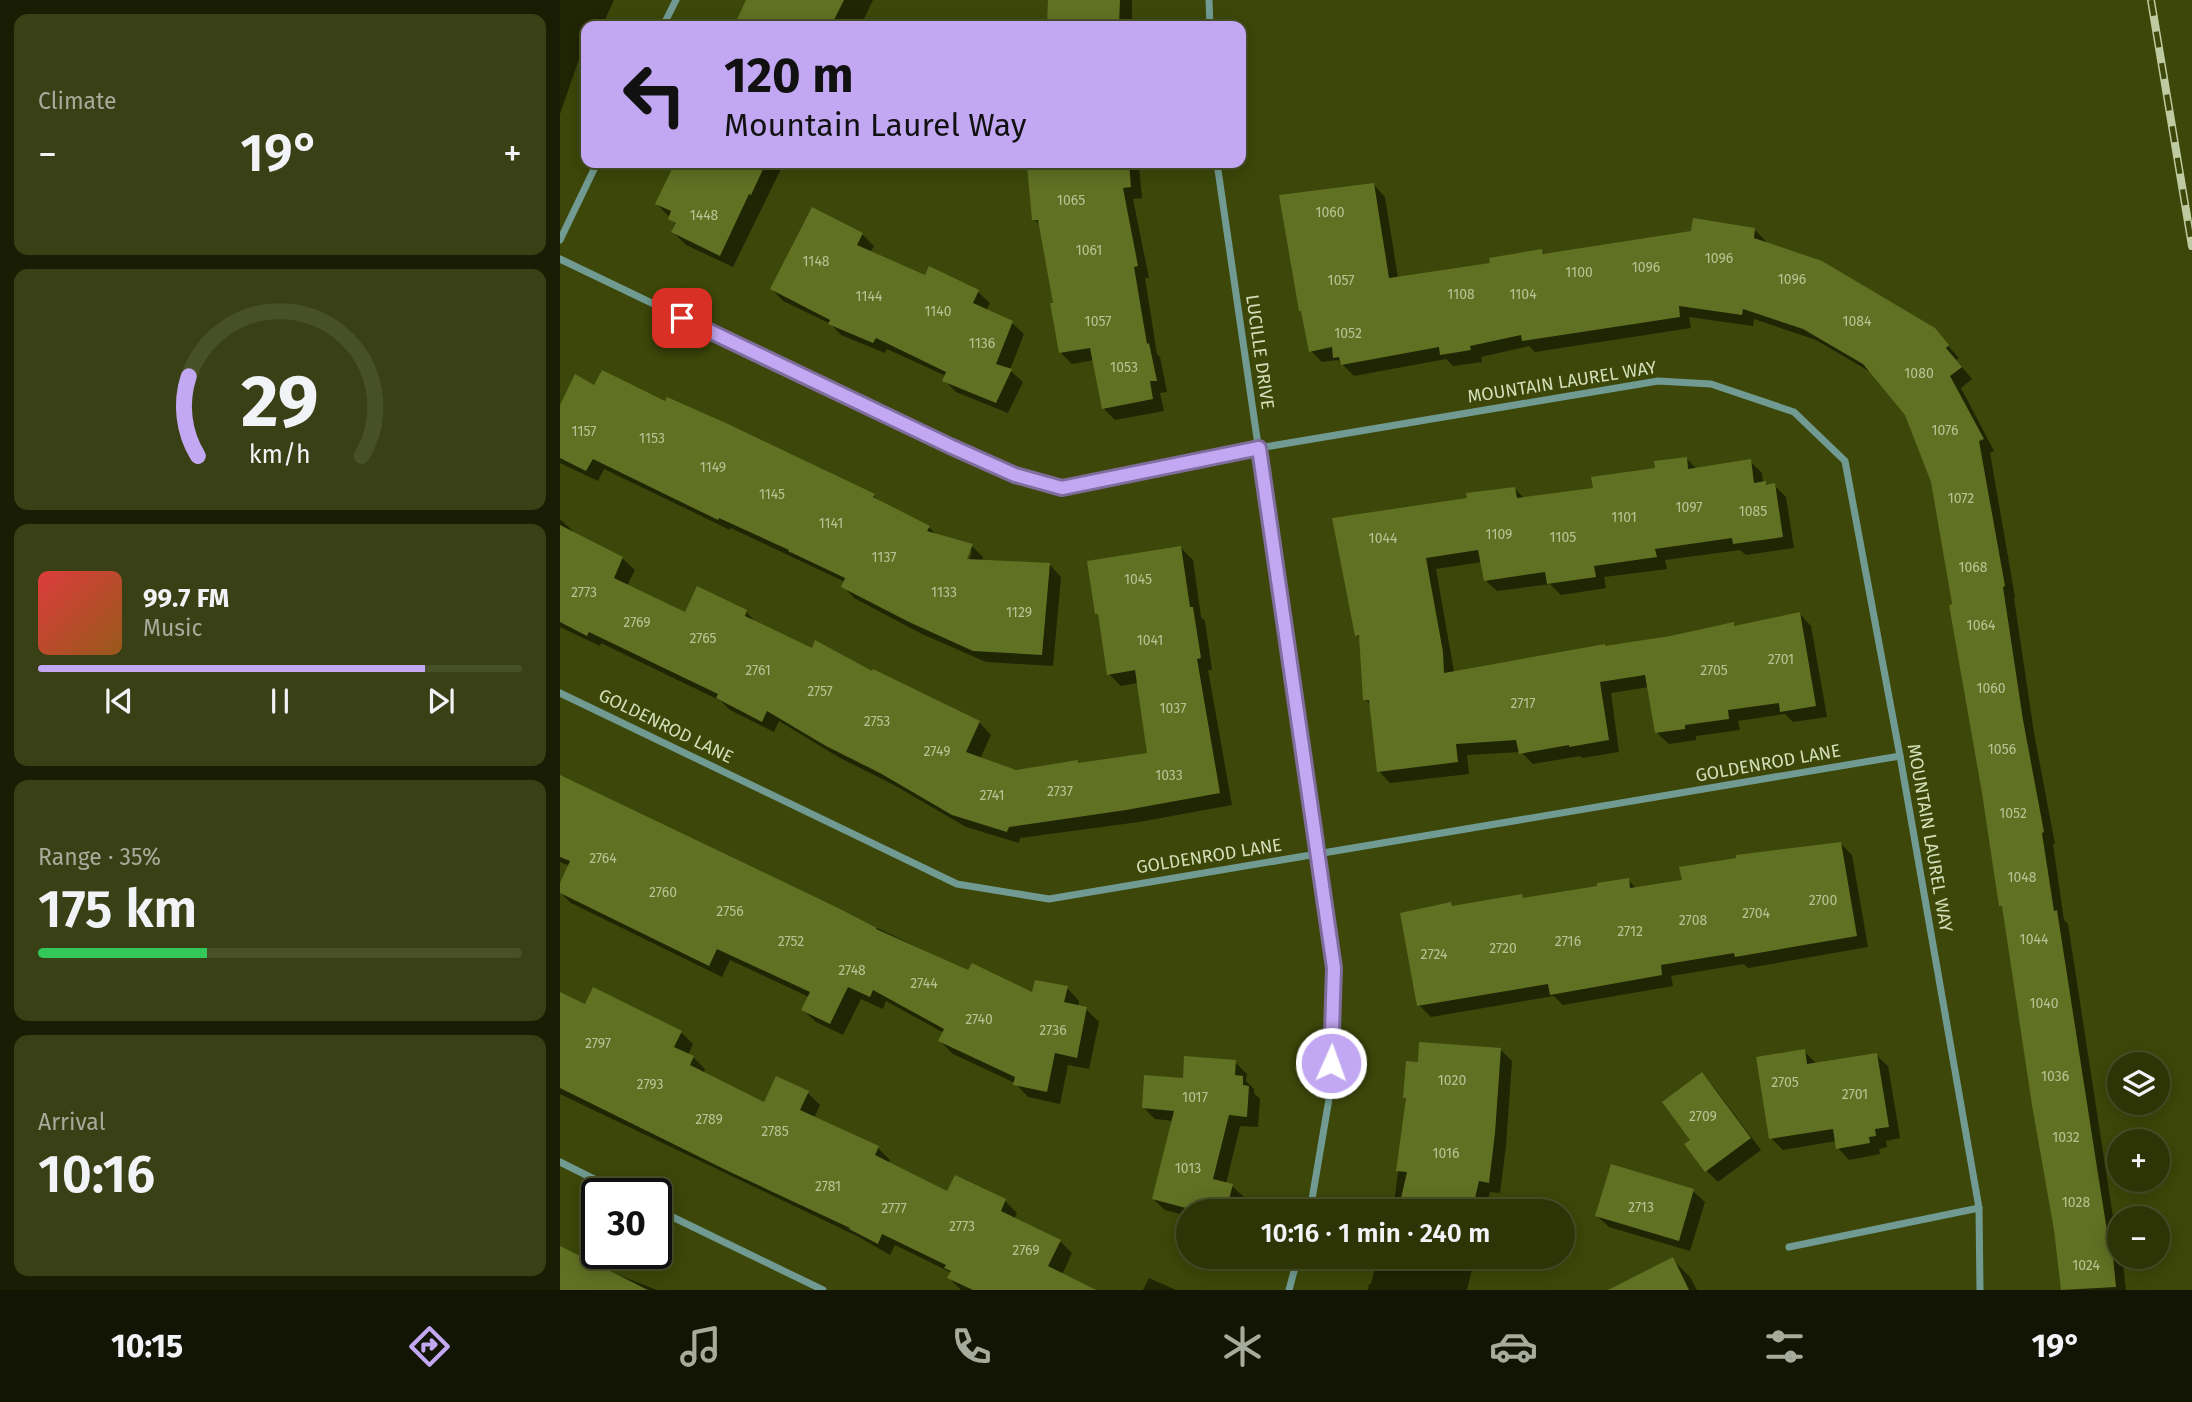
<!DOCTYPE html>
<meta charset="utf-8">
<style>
:root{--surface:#2d3507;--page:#394015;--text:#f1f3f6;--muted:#a7ab9b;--line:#485028;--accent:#c2a8f2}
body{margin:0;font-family:"Fira Sans",sans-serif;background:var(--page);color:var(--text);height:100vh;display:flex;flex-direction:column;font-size:26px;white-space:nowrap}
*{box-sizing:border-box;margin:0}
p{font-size:23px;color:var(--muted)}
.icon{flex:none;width:38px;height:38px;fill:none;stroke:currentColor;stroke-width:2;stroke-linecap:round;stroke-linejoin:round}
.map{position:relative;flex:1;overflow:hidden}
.side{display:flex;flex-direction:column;gap:14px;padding:14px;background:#191d04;width:560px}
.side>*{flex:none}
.banner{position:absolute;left:21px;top:21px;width:665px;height:147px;border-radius:14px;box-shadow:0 4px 18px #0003,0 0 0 2px var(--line);background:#c2a8f2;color:#111;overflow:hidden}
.tools{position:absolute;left:1547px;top:1052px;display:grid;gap:14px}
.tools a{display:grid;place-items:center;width:63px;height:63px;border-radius:50%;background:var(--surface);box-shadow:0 4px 18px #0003,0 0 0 2px var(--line);font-size:35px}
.speed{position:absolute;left:21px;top:1178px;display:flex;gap:14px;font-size:35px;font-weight:700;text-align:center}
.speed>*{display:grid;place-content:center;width:91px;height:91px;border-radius:50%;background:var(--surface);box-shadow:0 4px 18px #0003,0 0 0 2px var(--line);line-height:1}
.speed .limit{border:4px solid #111;border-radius:10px;background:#fff;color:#111}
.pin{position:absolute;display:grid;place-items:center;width:60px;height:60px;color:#fff;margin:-30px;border-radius:14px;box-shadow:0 4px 10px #0006}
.me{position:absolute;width:77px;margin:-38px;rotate:2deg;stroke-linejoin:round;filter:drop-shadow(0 0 5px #0008)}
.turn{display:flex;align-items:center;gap:24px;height:147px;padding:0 28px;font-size:32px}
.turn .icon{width:91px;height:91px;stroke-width:2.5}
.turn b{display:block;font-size:49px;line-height:60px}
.big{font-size:52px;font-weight:600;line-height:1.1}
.side .tile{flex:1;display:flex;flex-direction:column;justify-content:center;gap:10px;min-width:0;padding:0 24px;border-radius:14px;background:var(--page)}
.side .dial{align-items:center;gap:0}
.dial svg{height:182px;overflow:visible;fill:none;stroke:var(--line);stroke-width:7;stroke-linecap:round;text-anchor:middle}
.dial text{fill:var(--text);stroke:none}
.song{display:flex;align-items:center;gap:21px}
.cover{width:84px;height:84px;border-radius:10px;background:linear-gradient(135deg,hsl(0 70% 55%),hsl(30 70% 35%))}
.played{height:7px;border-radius:4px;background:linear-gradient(90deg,var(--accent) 80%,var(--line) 80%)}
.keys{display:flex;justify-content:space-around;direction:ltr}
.heat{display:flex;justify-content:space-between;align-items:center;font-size:38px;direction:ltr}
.charge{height:10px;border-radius:5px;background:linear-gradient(90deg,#34c759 35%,var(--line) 0)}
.trip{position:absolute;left:616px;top:1199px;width:399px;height:70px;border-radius:35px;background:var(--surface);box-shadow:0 4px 18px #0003,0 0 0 2px var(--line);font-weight:600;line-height:70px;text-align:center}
.tab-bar{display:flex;height:112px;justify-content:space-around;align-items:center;background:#121503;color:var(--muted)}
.tab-bar .icon{width:49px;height:49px}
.tab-bar .on{color:var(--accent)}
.tab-bar b{font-size:32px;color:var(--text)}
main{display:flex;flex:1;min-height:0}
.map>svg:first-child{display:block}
</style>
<main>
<section class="side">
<div class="tile"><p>Climate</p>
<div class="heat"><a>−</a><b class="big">19°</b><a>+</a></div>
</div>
<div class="tile dial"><svg viewBox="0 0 100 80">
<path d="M14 69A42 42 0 1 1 86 69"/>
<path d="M14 69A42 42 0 0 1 10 34" stroke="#c2a8f2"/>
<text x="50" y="56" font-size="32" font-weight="700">29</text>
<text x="50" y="72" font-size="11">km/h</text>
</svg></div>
<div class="tile">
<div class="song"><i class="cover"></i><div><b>99.7 FM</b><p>Music</p></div></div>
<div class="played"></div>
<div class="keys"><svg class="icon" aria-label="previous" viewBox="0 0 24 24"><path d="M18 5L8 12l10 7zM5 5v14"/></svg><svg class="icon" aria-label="pause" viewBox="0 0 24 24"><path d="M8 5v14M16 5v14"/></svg><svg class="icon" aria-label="next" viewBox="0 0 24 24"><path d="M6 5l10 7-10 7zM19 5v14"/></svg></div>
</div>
<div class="tile"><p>Range · 35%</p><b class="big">175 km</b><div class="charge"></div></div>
<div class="tile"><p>Arrival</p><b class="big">10:16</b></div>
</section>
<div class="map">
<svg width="1632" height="1290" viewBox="0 0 1632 1290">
<rect width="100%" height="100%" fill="#3c4709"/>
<g fill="#0007" fill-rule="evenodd">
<polygon points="0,0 54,0 42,26 26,26 26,39 0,114"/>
<polygon points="188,0 313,0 302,23 293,19 289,26 176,26"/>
<polygon points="490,0 572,0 572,26 470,26 470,23 488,23"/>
<polygon points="116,163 224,163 173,267 126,245 113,232 117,225 97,204"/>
<polygon points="469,163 574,163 579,167 582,198 573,199 589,278 585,278 597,354 600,357 607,392 600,393 604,411 555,420 543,408 534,360 512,364 501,353 495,304 481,226 474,219"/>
<polygon points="814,185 825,197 838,278 932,264 982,251 986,255 1194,229 1206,241 1205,244 1374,330 1399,358 1396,360 1412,379 1401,388 1434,451 1430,453 1455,597 1454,598 1474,733 1495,844 1493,844 1504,920 1508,924 1559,1256 1562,1256 1566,1290 1503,1290 1496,1230 1444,909 1441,905 1372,481 1347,414 1312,373 1256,340 1194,319 1193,326 1129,317 1131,328 975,352 969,346 921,357 922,362 893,366 886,359 794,376 778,360 762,362 751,351 744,314 740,310"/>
<polygon points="302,234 314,246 310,253 365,277 418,292 430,303 426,311 452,323 464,334 450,370 463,382 448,413 396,392 384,380 386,376 327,349 325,353 281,335 271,324 223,301 212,289"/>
<path d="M35,387L106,404L314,496L321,503L369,527L378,536L412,546L423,557L422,562L490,565L501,577L493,666L426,662L362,634L294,598L283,586L285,582L171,528L170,530L44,469L38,481L0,463V409ZM408,551H412L406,568L402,567Z"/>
<polygon points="1126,458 1137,469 1190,461 1202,473 1203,483 1209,486 1214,485 1226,497 1234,548 1186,555 1180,550 1105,560 1107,569 1044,577 1046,588 1001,595 990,584 937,591 925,580 922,562 876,569 894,672 1047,648 1173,624 1176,627 1240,614 1251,626 1267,717 1233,722 1225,714 1178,721 1180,730 1136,736 1136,740 1109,744 1097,733 1089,687 1051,693 1059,752 1022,758 1020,756 973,764 961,752 907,755 909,774 830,783 819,771 811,705 805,699 801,640 797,635 909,499 954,488 965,499 1035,490"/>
<polygon points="0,519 14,532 14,534 62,558 75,570 67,586 125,615 186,612 198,624 252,650 313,673 419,722 431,735 420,759 456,771 517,762 520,765 589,754 578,683 561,686 549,674 540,617 537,613 621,548 633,560 641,617 645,621 652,670 648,670 672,805 579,822 460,838 459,843 406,827 334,785 280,758 219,721 214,732 170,710 161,701 41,643 40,646 0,627"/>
<polygon points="0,776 409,972 474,994 507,988 519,1001 518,1007 526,1009 539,1022 529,1069 508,1065 500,1104 468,1097 455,1083 393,1054 380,1041 384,1033 326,1001 323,1009 301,999 283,1035 256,1022 243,1010 249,997 170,960 162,977 11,903 0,892 0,887 10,866 0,862"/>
<polygon points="1280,843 1292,855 1308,947 1188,968 1184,964 1111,976 1113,986 1003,1005 994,996 871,1017 859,1005 891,904 894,907 961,896 965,900 1039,887 1068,880 1077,889 1124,881"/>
<polygon points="0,994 26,1007 121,1032 133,1044 128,1055 133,1057 145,1069 143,1074 205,1105 248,1093 260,1105 254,1118 318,1148 330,1160 328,1164 388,1193 396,1177 445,1201 457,1213 454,1219 500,1241 512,1253 502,1275 532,1290 401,1290 389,1278 392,1273 335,1245 330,1255 299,1237 0,1094"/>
<polygon points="941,1050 952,1061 946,1146 940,1193 930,1192 925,1211 833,1211 847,1100 844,1097 859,1064"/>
<polygon points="1244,1051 1256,1063 1316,1055 1328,1066 1340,1138 1326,1141 1327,1147 1319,1149 1320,1154 1289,1160 1278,1148 1276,1141 1223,1150 1211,1138"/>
<polygon points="675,1062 687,1074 686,1081 694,1089 694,1093 700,1099 698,1127 680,1126 666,1184 672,1186 684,1197 680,1211 628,1211 628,1216 605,1210 593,1199 614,1121 595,1119 584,1108 625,1080"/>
<polygon points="1142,1074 1153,1086 1201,1150 1158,1182 1147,1171 1127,1144 1132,1140"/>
<polygon points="1133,1191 1145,1202 1130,1251 1049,1227 1037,1216"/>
<polygon points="0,1247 38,1267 97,1290 0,1290"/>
<polygon points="818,1256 915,1256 907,1290 808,1290 809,1284 811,1284"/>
<polygon points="1113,1260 1130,1277 1137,1290 1052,1290"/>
<polygon points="589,1278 616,1290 583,1290"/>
</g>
<g fill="#617123">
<polygon points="186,0 284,0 271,26 174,26"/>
<polygon points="488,0 560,0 559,26 487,26"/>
<polygon points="115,163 206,163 191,195 189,194 160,256 111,232 116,223 108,219 111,211 95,204"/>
<polygon points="485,163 569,163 571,187 563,188 578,266 574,267 587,344 589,343 597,381 590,381 593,399 542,409 530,348 499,353 490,303 493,303 478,220 472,220 467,165"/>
<polygon points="814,183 829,278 930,263 929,258 982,249 983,254 1131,231 1133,218 1195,228 1194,238 1262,261 1375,328 1389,345 1386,348 1402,367 1390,376 1424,439 1419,441 1445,586 1443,587 1463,720 1484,832 1482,833 1494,911 1497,910 1538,1174 1548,1237 1551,1237 1556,1287 1501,1290 1494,1230 1472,1105 1442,906 1439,906 1422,793 1389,605 1392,604 1371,482 1345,415 1303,364 1243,329 1183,309 1182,315 1119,306 1120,317 962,341 961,335 910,346 911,350 880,355 879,347 781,365 779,357 773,358 772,347 749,352 741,311 739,311 719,195"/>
<polygon points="252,207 303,233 297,245 365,275 369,266 419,290 413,303 453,321 436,364 452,369 436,403 382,381 386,372 316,338 313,343 268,324 270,320 210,289"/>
<polygon points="42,370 105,401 107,397 168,424 315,494 313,497 370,526 367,531 413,544 407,559 490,563 482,655 413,651 349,622 281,587 285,578 228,551 229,550 159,518 158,520 33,459 26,471 0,458 0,405 15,374 34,385"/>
<polygon points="1127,457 1128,469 1191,459 1194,483 1206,481 1206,485 1215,483 1223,537 1173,544 1172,538 1095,549 1097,557 1034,566 1036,577 987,584 985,572 924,581 918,550 866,558 883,652 884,673 1045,644 1045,646 1110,636 1174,622 1174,626 1240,612 1256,706 1220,712 1219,703 1168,710 1169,719 1125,725 1125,729 1095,733 1085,675 1040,682 1049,740 1009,747 1009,745 959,754 956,740 896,744 898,762 817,772 809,700 803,700 799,635 795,636 772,518 907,498 906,493 955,487 957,498 1033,488 1031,477 1095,468 1094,461"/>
<polygon points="0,525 63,557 54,578 125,612 137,586 187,610 185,616 252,648 255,640 312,671 313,669 420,721 406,752 456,770 518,760 518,763 587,753 575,670 547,675 538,614 535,614 527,561 621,546 630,607 633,607 641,658 637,659 660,793 566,810 449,827 447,832 392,815 320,773 266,746 207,711 202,722 156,698 158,694 29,632 27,636 0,622"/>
<polygon points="0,775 276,907 317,928 316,929 408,970 412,963 472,992 475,980 508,986 504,1002 527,1007 517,1058 495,1053 487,1092 453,1085 455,1077 378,1041 384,1029 313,990 310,997 288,987 270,1024 241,1010 250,992 157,949 149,966 0,893 0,883 10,861 0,857"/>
<polygon points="1281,842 1297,936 1175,957 1174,953 1101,965 1102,975 990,995 988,984 857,1006 840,913 891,902 892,906 962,894 963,898 1037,886 1037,883 1069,878 1070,888 1122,880 1119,867 1176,858 1176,855"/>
<polygon points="33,987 122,1031 114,1047 134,1056 130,1065 204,1102 216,1076 249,1091 240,1110 319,1146 315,1155 387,1191 395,1175 446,1199 441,1211 501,1240 488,1266 536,1290 413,1290 387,1278 391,1271 384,1268 386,1265 322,1234 318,1244 289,1229 290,1228 170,1172 0,1088 0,992 25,1004"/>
<polygon points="859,1042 941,1048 935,1133 929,1183 919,1181 912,1211 838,1211 847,1172 836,1171 846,1098 843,1098 846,1061 858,1062"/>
<polygon points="1245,1049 1247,1064 1317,1053 1329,1127 1315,1129 1316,1136 1309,1137 1310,1143 1276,1149 1273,1129 1209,1139 1196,1057"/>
<polygon points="624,1056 676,1060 675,1075 683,1076 683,1085 689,1086 687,1117 669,1115 653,1179 673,1184 666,1211 637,1211 592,1199 614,1111 582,1108 584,1075 623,1078"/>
<polygon points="1142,1072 1191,1138 1145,1172 1124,1144 1130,1140 1102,1102"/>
<polygon points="1051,1164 1134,1189 1119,1241 1035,1216"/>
<polygon points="0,1246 88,1290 0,1290"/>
<polygon points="1113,1257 1129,1290 1048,1290"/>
</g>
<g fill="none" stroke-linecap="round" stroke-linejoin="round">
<g stroke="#719b92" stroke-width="7">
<polyline points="649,0 650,26"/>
<polyline points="103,26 116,0"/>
<polyline points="657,163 774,968 771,1087 750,1211"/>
<polyline points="0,240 37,163"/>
<polyline points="0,259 390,446 455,475 502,488 699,448 1098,381 1151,384 1234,412 1285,461 1340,756 1419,1208 1420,1290"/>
<polyline points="0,693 397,884 489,899 1340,756"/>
<polyline points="0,1162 64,1194"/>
<polyline points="96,1209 263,1290"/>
<polyline points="1229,1247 1419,1208"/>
<polyline points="729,1290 738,1256"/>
</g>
<g stroke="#c0caa1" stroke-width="8">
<polyline id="rail" points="1591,0 1632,246"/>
</g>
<use href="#rail" stroke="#3c4709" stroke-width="5" stroke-dasharray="16" stroke-linecap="butt"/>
</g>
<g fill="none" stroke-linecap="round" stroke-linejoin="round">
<g stroke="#7e6d9d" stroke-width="18">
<polyline id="route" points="122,318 390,446 455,475 502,488 699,448 774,968 771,1063"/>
</g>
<use href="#route" stroke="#c2a8f2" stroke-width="12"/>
</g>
<g text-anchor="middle" stroke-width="7" stroke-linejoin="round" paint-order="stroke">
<g font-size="14" fill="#b7c393">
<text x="511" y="205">1065</text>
<text x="770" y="217">1060</text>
<text x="144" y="220">1448</text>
<text x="529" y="255">1061</text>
<text x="1159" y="263">1096</text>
<text x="256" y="266">1148</text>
<text x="1086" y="272">1096</text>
<text x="1019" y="277">1100</text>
<text x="1232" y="284">1096</text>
<text x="781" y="285">1057</text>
<text x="901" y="299">1108</text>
<text x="963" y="299">1104</text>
<text x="309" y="301">1144</text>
<text x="378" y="316">1140</text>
<text x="538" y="326">1057</text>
<text x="1297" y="326">1084</text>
<text x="788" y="338">1052</text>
<text x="422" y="348">1136</text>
<text x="564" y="372">1053</text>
<text x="1359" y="378">1080</text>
<text x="1385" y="435">1076</text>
<text x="24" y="436">1157</text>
<text x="92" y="443">1153</text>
<text x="153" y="472">1149</text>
<text x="212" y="499">1145</text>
<text x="1401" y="503">1072</text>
<text x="1129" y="512">1097</text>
<text x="1193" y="516">1085</text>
<text x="1064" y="522">1101</text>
<text x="271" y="528">1141</text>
<text x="939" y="539">1109</text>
<text x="1003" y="542">1105</text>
<text x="823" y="543">1044</text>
<text x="324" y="562">1137</text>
<text x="1413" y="572">1068</text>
<text x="578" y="584">1045</text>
<text x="24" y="597">2773</text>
<text x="384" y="597">1133</text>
<text x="459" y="617">1129</text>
<text x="77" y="627">2769</text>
<text x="1421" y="630">1064</text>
<text x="143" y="643">2765</text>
<text x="590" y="645">1041</text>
<text x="1221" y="664">2701</text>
<text x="198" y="675">2761</text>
<text x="1154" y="675">2705</text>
<text x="1431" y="693">1060</text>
<text x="260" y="696">2757</text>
<text x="963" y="708">2717</text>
<text x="613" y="713">1037</text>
<text x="317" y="726">2753</text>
<text x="1442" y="754">1056</text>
<text x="377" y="756">2749</text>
<text x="609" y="780">1033</text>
<text x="500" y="796">2737</text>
<text x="432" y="800">2741</text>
<text x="1453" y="818">1052</text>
<text x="43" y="863">2764</text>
<text x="1462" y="882">1048</text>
<text x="103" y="897">2760</text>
<text x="1263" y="905">2700</text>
<text x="170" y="916">2756</text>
<text x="1196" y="918">2704</text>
<text x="1133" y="925">2708</text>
<text x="1070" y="936">2712</text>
<text x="1474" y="944">1044</text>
<text x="231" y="946">2752</text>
<text x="1008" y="946">2716</text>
<text x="943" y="953">2720</text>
<text x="874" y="959">2724</text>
<text x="292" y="975">2748</text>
<text x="364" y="988">2744</text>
<text x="1484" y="1008">1040</text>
<text x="419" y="1024">2740</text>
<text x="493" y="1035">2736</text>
<text x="38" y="1048">2797</text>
<text x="1495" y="1081">1036</text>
<text x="892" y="1085">1020</text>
<text x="1225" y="1087">2705</text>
<text x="90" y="1089">2793</text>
<text x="1295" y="1099">2701</text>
<text x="635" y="1102">1017</text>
<text x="1143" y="1121">2709</text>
<text x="149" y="1124">2789</text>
<text x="215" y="1136">2785</text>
<text x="1506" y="1142">1032</text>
<text x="886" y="1158">1016</text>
<text x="628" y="1173">1013</text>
<text x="268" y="1191">2781</text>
<text x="1516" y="1207">1028</text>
<text x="1081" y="1212">2713</text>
<text x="334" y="1213">2777</text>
<text x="402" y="1231">2773</text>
<text x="466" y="1255">2769</text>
<text x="1526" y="1270">1024</text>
</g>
<g font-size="18" fill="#d4deb8" stroke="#3c4709">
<text transform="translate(700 352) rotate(82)" y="6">LUCILLE DRIVE</text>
<text transform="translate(1002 382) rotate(-9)" y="6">MOUNTAIN LAUREL WAY</text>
<text transform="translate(106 726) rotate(26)" y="6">GOLDENROD LANE</text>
<text transform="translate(1208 763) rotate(-10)" y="6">GOLDENROD LANE</text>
<text transform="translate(1370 838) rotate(80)" y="6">MOUNTAIN LAUREL WAY</text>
<text transform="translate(649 856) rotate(-9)" y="6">GOLDENROD LANE</text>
</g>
</g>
</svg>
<div class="tools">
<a><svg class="icon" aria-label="layers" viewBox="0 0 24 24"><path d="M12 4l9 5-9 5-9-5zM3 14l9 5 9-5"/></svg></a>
<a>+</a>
<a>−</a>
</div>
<div class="speed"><div class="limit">30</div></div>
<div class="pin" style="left:122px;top:318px;background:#d93025"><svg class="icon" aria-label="arrive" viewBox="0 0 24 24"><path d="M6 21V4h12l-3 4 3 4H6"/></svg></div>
<svg class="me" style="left:771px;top:1063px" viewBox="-20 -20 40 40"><circle r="17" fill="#c2a8f2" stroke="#fff" stroke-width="3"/><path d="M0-11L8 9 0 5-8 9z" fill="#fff"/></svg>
<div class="trip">10:16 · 1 min · 240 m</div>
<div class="banner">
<div class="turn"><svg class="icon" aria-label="left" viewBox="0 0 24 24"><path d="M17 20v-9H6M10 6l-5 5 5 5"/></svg><div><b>120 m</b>Mountain Laurel Way</div></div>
</div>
</div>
</main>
<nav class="tab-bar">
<b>10:15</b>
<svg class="icon on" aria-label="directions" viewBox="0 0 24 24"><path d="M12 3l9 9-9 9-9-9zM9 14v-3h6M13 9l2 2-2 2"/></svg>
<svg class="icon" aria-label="music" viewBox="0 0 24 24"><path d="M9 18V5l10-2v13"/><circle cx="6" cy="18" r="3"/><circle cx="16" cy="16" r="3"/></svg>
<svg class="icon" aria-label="phone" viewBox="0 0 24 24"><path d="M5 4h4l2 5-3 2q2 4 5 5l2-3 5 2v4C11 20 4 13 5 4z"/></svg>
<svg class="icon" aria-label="climate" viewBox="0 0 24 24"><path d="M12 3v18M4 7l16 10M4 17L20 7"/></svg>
<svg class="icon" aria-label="car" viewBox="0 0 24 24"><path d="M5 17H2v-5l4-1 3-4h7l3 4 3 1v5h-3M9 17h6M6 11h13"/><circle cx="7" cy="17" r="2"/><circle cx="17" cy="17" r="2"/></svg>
<svg class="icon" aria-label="filters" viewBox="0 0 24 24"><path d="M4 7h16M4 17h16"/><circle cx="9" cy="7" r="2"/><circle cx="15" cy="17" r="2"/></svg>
<b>19°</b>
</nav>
